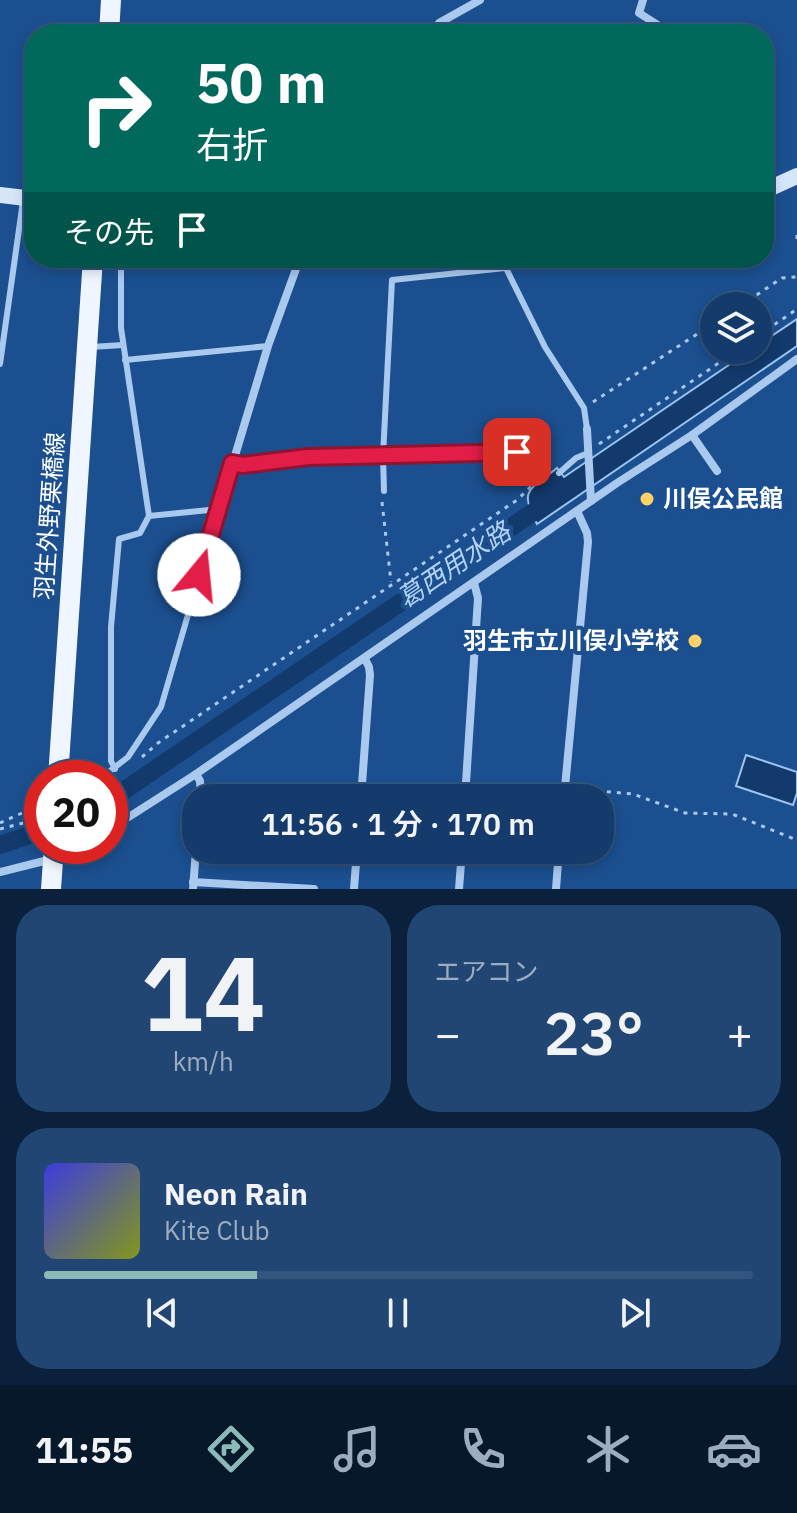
<!DOCTYPE html>
<html lang="ja">
<meta charset="utf-8">
<style>
:root{--surface:#143b6b;--page:#214673;--text:#f1f3f6;--muted:#9dadc1;--line:#33557e;--accent:#8bbbb9}
body{margin:0;font-family:"IBM Plex Sans","Noto Sans JP",sans-serif;background:var(--page);color:var(--text);height:100vh;display:flex;flex-direction:column;font-size:30px;white-space:nowrap}
*{box-sizing:border-box;margin:0}
p{font-size:26px;color:var(--muted)}
.icon{flex:none;width:44px;height:44px;fill:none;stroke:currentColor;stroke-width:2;stroke-linecap:round;stroke-linejoin:round}
.map{position:relative;height:889px;overflow:hidden}
.sheet{display:flex;flex-direction:column;gap:16px;padding:16px;background:#0b203b;flex:1}
.sheet>*{flex:none}
.top-card{position:absolute;left:24px;top:24px;width:750px;height:244px;border-radius:32px;box-shadow:0 4px 12px #0003,0 0 0 2px var(--line);background:#00695c;color:#fff;overflow:hidden}
.controls{position:absolute;left:700px;top:292px;display:grid;gap:16px}
.controls a{display:grid;place-items:center;width:72px;height:72px;border-radius:50%;background:var(--surface);box-shadow:0 4px 12px #0003,0 0 0 2px var(--line);font-size:40px}
.speed{position:absolute;left:24px;top:760px;display:flex;gap:16px;font-size:40px;font-weight:700;text-align:center}
.speed>*{display:grid;place-content:center;width:104px;height:104px;border-radius:50%;background:var(--surface);box-shadow:0 4px 12px #0003,0 0 0 2px var(--line);line-height:1}
.speed .limit{border:12px solid #d22;background:#fff;color:#111}
.pin{position:absolute;display:grid;place-items:center;width:68px;height:68px;color:#fff;margin:-34px;border-radius:16px;box-shadow:0 4px 12px #0006}
.me{position:absolute;width:88px;margin:-44px;rotate:17deg;stroke-linejoin:round;filter:drop-shadow(0 0 6px #0008)}
.turn{display:flex;align-items:center;gap:28px;height:168px;padding:0 40px;font-size:36px}
.turn .icon{width:104px;height:104px;stroke-width:2.5}
.turn b{display:block;font-size:56px;line-height:68px}
.then{display:flex;align-items:center;height:76px;padding:0 40px;background:#0003;gap:16px;font-size:30px}
.big{font-size:60px;font-weight:600;line-height:1.1}
.sheet .tile{flex:1;display:flex;flex-direction:column;justify-content:center;gap:12px;min-width:0;padding:0 28px;border-radius:32px;background:var(--page)}
.sheet .dial{align-items:center;gap:0}
.dial b{font-size:104px;line-height:1}
.song{display:flex;align-items:center;gap:24px}
.cover{width:96px;height:96px;border-radius:12px;background:linear-gradient(135deg,hsl(240 70% 55%),hsl(70 70% 35%))}
.played{height:8px;border-radius:4px;background:linear-gradient(90deg,var(--accent) 30%,var(--line) 30%)}
.keys{display:flex;justify-content:space-around;direction:ltr}
.heat{display:flex;justify-content:space-between;align-items:center;font-size:44px;direction:ltr}
.sheet .tiles{flex:1;display:grid;gap:16px;grid-template-columns:1fr 1fr}
.tile:last-child{grid-column:span 2}
.trip{position:absolute;left:182px;top:784px;width:432px;height:80px;border-radius:32px;background:var(--surface);box-shadow:0 4px 12px #0003,0 0 0 2px var(--line);font-weight:600;line-height:80px;text-align:center}
.dock{display:flex;height:128px;justify-content:space-around;align-items:center;background:#08182b;color:var(--muted)}
.dock .icon{width:56px;height:56px}
.dock .on{color:var(--accent)}
.dock b{font-size:36px;color:var(--text)}
.map>svg:first-child{display:block}
</style>
<div class="map">
<svg width="797" height="889" viewBox="0 0 797 889">
<rect width="100%" height="100%" fill="#1b4f8f"/>
<g fill="#123a6d" stroke="#9cc4f0" stroke-width="2">
<path d="M797,319V346L537,524C518,489 530,490 557,468L564,477L751,350H758V345Z"/>
<polygon points="746,755 797,772 797,793 793,805 736,786"/>
</g>
<g fill="none" stroke-linecap="round" stroke-linejoin="round">
<g stroke="#123a6d" stroke-width="18">
<polyline points="110,800 551,500"/>
<polyline points="0,845 42,831"/>
</g>
<g stroke="#a9c9ee" stroke-width="3" stroke-dasharray="4 6" stroke-linecap="butt">
<polyline points="797,235 797,241"/>
<polyline points="740,306 782,278 797,277"/>
<polyline points="758,336 797,309"/>
<polyline points="593,402 714,323"/>
<polyline points="599,444 738,350"/>
<polyline points="382,502 391,582"/>
<polyline points="142,757 158,743 517,500 547,471"/>
<polyline points="577,789 633,794 685,813 732,814 797,840"/>
<polyline points="0,823 42,804"/>
<polyline points="0,829 27,822"/>
</g>
<g stroke="#a9c9ee" stroke-width="6">
<polyline points="501,258 545,347 584,408 587,429"/>
<polyline points="91,347 123,345"/>
<polyline points="125,360 268,346"/>
<polyline points="0,364 23,201"/>
<polyline points="232,463 243,465 308,457 517,452"/>
<polyline points="559,473 576,458 588,453"/>
<polyline points="384,491 383,456 392,280 505,268"/>
<polyline points="115,769 111,761 111,627 119,539 140,533 149,516"/>
<polyline points="101,778 128,757 161,707 219,509 149,516 121,328 121,258"/>
</g>
<g stroke="#a9c9ee" stroke-width="8">
<polyline points="643,0 639,13 672,34"/>
<polyline points="436,34 439,23 480,0"/>
<polyline points="587,429 591,501"/>
<polyline points="692,435 717,471"/>
<polyline points="219,509 268,346 300,258"/>
<polyline points="196,774 200,781 201,798"/>
<polyline points="361,798 370,675 369,667 365,659"/>
<polyline points="465,798 478,598 474,583"/>
<polyline points="564,798 588,542 587,533 577,511"/>
<polyline points="110,829 196,774 617,483 692,435 797,359"/>
<polyline points="0,872 52,859 77,846"/>
<polyline points="193,882 314,889"/>
<polyline points="193,889 196,850"/>
<polyline points="354,889 357,850"/>
<polyline points="459,889 462,850"/>
<polyline points="556,889 559,850"/>
</g>
<g stroke="#d6e6fa" stroke-width="16">
<polyline points="764,191 797,176"/>
<polyline points="0,195 34,199"/>
</g>
<g stroke="#f0f6ff" stroke-width="20">
<polyline points="109,34 111,0"/>
<polyline points="58,778 93,258"/>
<polyline points="51,889 54,846"/>
</g>
</g>
<g fill="none" stroke-linecap="round" stroke-linejoin="round">
<g stroke="#92132f" stroke-width="20">
<polyline id="route" points="199,575 232,463 243,465 308,457 517,452"/>
</g>
<use href="#route" stroke="#e11d48" stroke-width="14"/>
</g>
<g fill="#ffd166" stroke="#1b4f8f" stroke-width="3">
<circle cx="647" cy="499" r="8"/>
<circle cx="695" cy="641" r="8"/>
</g>
<g text-anchor="middle" stroke-width="8" stroke-linejoin="round" paint-order="stroke">
<g font-size="24" font-weight="bold" fill="#fff" stroke="#1b4f8f" text-anchor="start">
<text x="663" y="507">川俣公民館</text>
<text x="679" y="649" text-anchor="end">羽生市立川俣小学校</text>
</g>
<g font-size="24" fill="#fff" stroke="#1b4f8f">
<text transform="translate(50 516) rotate(-86)" y="8">羽生外野栗橋線</text>
</g>
<g font-size="26" font-style="italic" fill="#b5d3f5" stroke="#1b4f8f">
<text transform="translate(454 565) rotate(-34)" y="9">葛西用水路</text>
</g>
</g>
</svg>
<div class="controls">
<a><svg class="icon" aria-label="layers" viewBox="0 0 24 24"><path d="M12 4l9 5-9 5-9-5zM3 14l9 5 9-5"/></svg></a>
</div>
<div class="speed"><div class="limit">20</div></div>
<div class="pin" style="left:517px;top:452px;background:#d93025"><svg class="icon" aria-label="arrive" viewBox="0 0 24 24"><path d="M6 21V4h12l-3 4 3 4H6"/></svg></div>
<svg class="me" style="left:199px;top:575px" viewBox="-20 -20 40 40"><circle r="19" fill="#fff"/><path d="M0-13L10 11 0 6-10 11z" fill="#e11d48"/></svg>
<div class="trip">11:56 · 1 分 · 170 m</div>
<div class="top-card">
<div class="turn"><svg class="icon" aria-label="right" viewBox="0 0 24 24"><path d="M7 20v-9h11M14 6l5 5-5 5"/></svg><div><b>50 m</b>右折</div></div>
<div class="then">その先<svg class="icon" aria-label="arrive" viewBox="0 0 24 24"><path d="M6 21V4h12l-3 4 3 4H6"/></svg></div>
</div>
</div>
<section class="sheet">
<div class="tiles">
<div class="tile dial"><b>14</b><p>km/h</p></div>
<div class="tile"><p>エアコン</p>
<div class="heat"><a>−</a><b class="big">23°</b><a>+</a></div>
</div>
<div class="tile">
<div class="song"><i class="cover"></i><div><b>Neon Rain</b><p>Kite Club</p></div></div>
<div class="played"></div>
<div class="keys"><svg class="icon" aria-label="previous" viewBox="0 0 24 24"><path d="M18 5L8 12l10 7zM5 5v14"/></svg><svg class="icon" aria-label="pause" viewBox="0 0 24 24"><path d="M8 5v14M16 5v14"/></svg><svg class="icon" aria-label="next" viewBox="0 0 24 24"><path d="M6 5l10 7-10 7zM19 5v14"/></svg></div>
</div>
</div>
</section>
<nav class="dock">
<b>11:55</b>
<svg class="icon on" aria-label="directions" viewBox="0 0 24 24"><path d="M12 3l9 9-9 9-9-9zM9 14v-3h6M13 9l2 2-2 2"/></svg>
<svg class="icon" aria-label="music" viewBox="0 0 24 24"><path d="M9 18V5l10-2v13"/><circle cx="6" cy="18" r="3"/><circle cx="16" cy="16" r="3"/></svg>
<svg class="icon" aria-label="phone" viewBox="0 0 24 24"><path d="M5 4h4l2 5-3 2q2 4 5 5l2-3 5 2v4C11 20 4 13 5 4z"/></svg>
<svg class="icon" aria-label="climate" viewBox="0 0 24 24"><path d="M12 3v18M4 7l16 10M4 17L20 7"/></svg>
<svg class="icon" aria-label="car" viewBox="0 0 24 24"><path d="M5 17H2v-5l4-1 3-4h7l3 4 3 1v5h-3M9 17h6M6 11h13"/><circle cx="7" cy="17" r="2"/><circle cx="17" cy="17" r="2"/></svg>
</nav>
